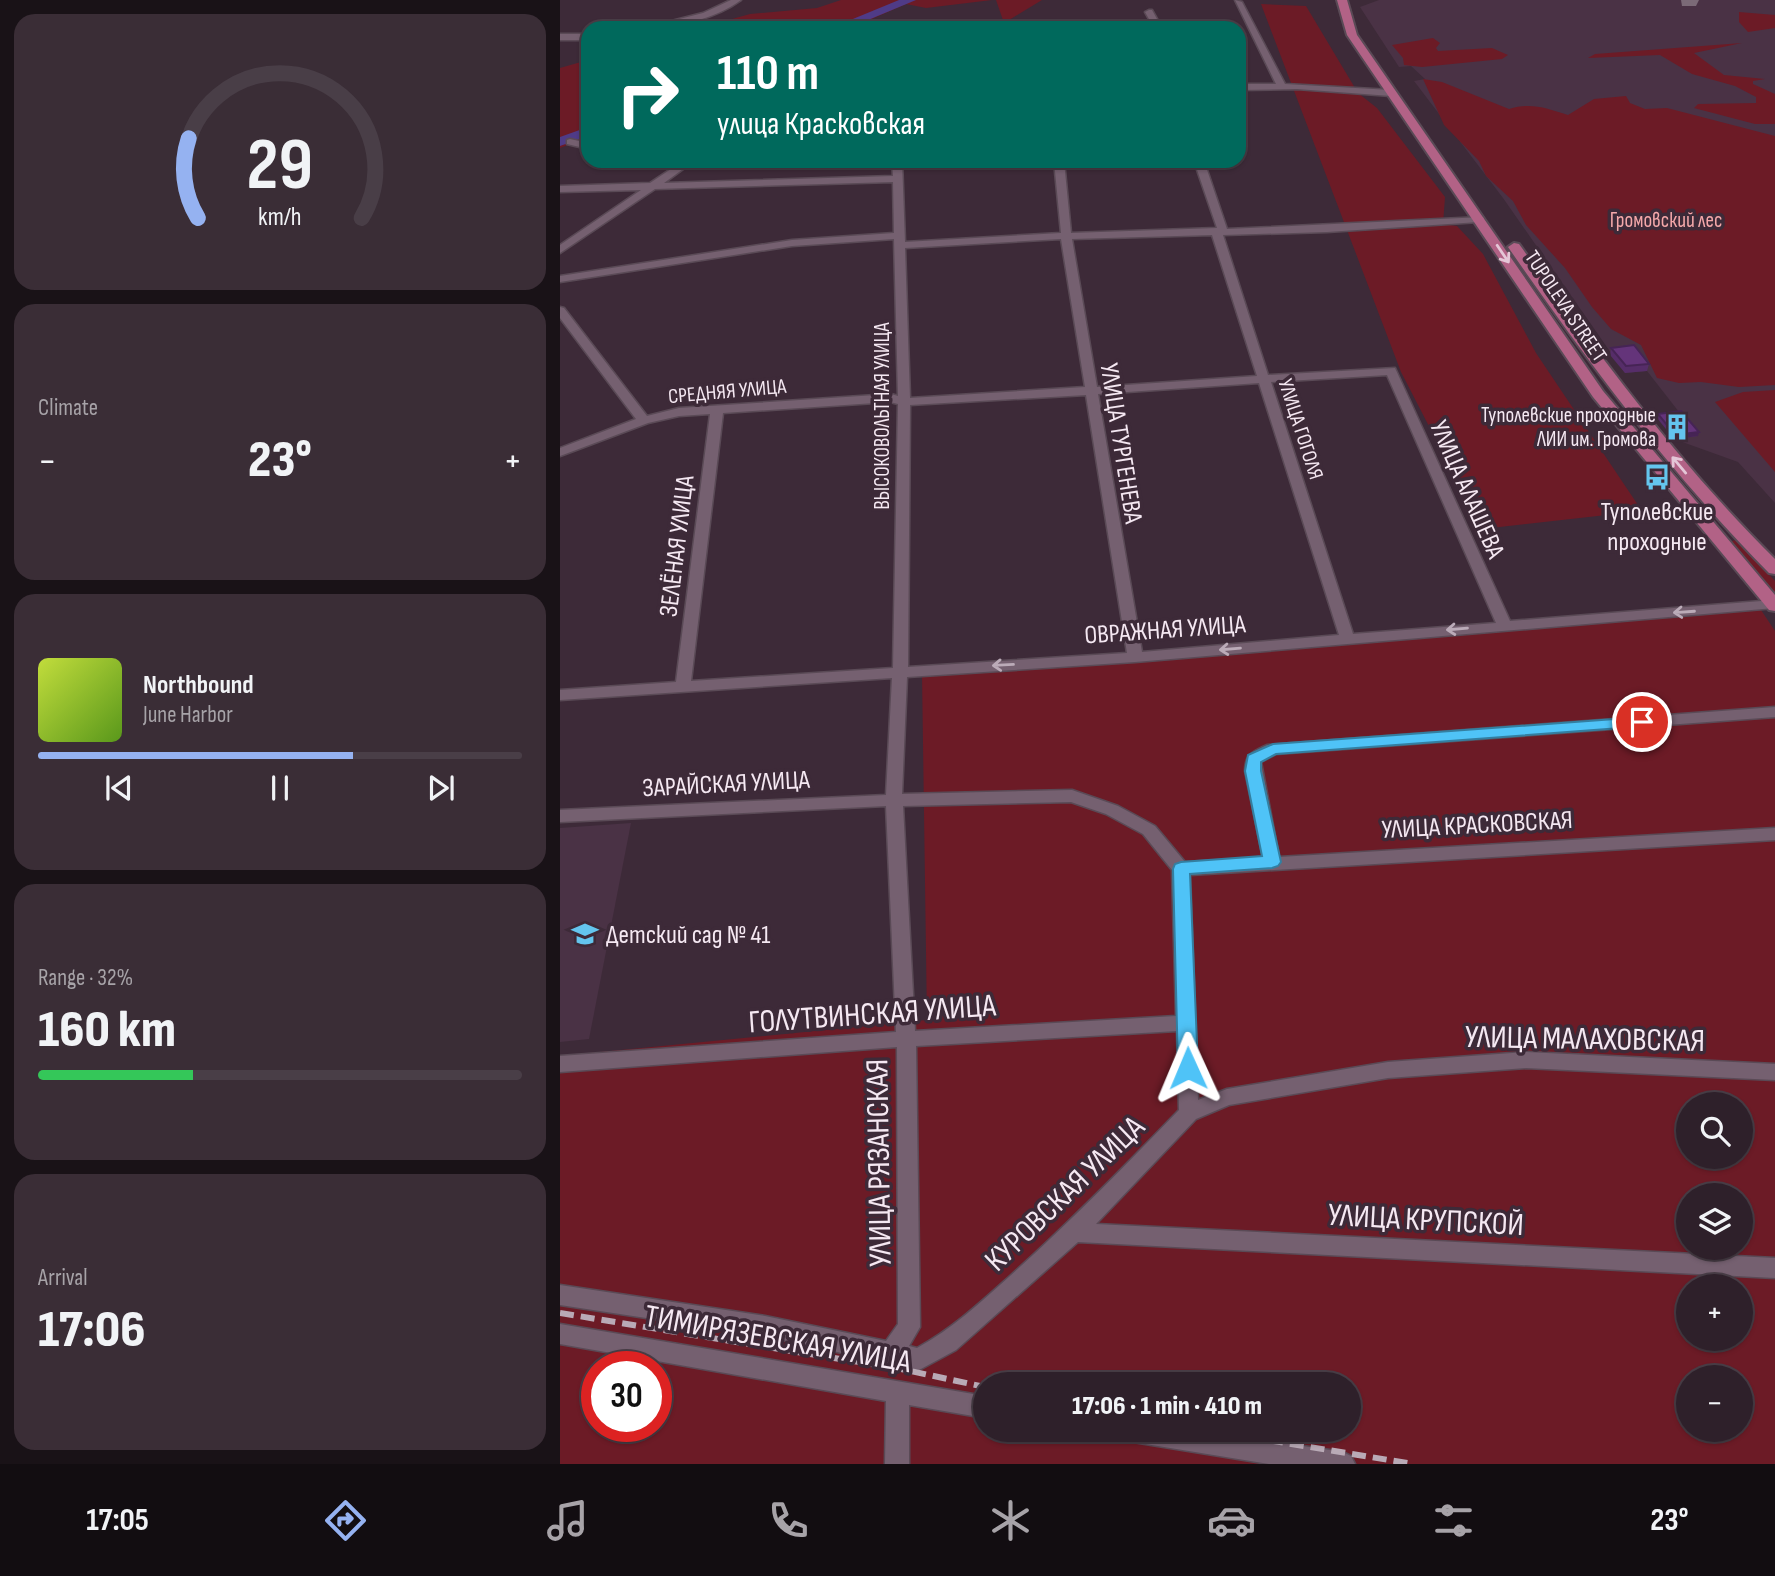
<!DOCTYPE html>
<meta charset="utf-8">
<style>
:root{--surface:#2e202a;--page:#3a2d36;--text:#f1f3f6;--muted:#a7a3a8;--line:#493e47;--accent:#95b2f1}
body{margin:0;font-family:"Sofia Sans Condensed",sans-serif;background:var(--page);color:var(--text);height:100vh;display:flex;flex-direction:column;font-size:26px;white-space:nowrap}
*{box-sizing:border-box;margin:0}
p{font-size:23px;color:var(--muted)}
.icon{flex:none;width:38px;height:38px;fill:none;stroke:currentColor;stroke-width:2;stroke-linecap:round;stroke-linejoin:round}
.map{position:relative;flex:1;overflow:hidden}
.panel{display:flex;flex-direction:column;gap:14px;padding:14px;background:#191217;width:560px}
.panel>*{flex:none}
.guide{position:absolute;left:21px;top:21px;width:665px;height:147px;border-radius:21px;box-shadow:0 2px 5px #0004,0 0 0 2px var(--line);background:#00695c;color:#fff;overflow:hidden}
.buttons{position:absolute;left:1116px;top:1092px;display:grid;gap:14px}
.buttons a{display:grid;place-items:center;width:77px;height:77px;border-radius:50%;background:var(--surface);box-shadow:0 2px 5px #0004,0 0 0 2px var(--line);font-size:35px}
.speed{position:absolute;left:21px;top:1351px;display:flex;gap:14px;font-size:35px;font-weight:700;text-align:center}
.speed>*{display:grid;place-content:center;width:91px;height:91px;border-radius:50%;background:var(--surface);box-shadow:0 2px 5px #0004,0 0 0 2px var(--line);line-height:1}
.speed .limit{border:10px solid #d22;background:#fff;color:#111}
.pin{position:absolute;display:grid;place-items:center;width:60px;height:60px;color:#fff;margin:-30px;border:4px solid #fff;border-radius:50%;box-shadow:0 2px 7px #0007}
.me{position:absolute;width:77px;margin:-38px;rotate:359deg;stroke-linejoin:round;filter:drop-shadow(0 0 5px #0008)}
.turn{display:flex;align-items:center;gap:24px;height:147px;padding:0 21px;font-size:32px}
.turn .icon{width:91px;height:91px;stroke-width:2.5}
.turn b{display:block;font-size:49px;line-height:60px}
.big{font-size:52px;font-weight:800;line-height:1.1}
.panel .widget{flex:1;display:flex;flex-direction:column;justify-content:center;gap:10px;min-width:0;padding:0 24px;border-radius:21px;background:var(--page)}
.panel .dial{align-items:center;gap:0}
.dial svg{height:182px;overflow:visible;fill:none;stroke:var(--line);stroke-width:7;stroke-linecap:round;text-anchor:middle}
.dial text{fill:var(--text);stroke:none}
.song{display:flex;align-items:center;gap:21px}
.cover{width:84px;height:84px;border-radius:10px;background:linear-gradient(135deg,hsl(70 70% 55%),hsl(90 70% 35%))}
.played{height:7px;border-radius:4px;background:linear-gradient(90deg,var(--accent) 65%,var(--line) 65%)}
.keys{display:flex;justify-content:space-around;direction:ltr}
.heat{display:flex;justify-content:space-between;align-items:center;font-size:38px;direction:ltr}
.charge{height:10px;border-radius:5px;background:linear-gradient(90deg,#34c759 32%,var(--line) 0)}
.trip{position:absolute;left:413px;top:1372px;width:388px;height:70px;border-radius:35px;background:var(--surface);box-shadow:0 2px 5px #0004,0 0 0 2px var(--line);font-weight:800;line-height:70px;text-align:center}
.dock{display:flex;height:112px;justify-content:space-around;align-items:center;background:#120d11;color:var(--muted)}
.dock .icon{width:49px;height:49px}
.dock .active{color:var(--accent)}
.dock b{font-size:32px;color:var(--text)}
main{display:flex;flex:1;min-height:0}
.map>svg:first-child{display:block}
</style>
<main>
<section class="panel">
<div class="widget dial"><svg viewBox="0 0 100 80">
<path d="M14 69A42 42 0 1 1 86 69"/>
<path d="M14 69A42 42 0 0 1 10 34" stroke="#95b2f1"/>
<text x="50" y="56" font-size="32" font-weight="700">29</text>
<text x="50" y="72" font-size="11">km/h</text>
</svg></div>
<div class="widget"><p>Climate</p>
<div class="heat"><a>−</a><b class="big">23°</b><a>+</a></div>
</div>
<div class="widget">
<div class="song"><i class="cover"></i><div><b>Northbound</b><p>June Harbor</p></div></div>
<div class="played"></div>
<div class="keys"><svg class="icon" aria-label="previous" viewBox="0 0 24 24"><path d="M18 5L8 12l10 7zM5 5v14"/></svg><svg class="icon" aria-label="pause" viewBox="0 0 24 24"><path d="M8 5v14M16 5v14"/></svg><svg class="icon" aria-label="next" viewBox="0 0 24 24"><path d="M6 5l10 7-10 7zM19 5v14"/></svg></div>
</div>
<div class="widget"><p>Range · 32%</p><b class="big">160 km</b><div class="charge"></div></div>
<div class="widget"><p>Arrival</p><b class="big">17:06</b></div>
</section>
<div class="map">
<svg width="1215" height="1464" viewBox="0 0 1215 1464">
<rect width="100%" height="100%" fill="#3d2a38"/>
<g fill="#4a3245">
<polygon points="819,0 1215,0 1215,503 1178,462 1114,439 1137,435 1087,371 1065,373 943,198 854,81 865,79 851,66 839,67 800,7"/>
<polygon points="71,823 29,1039 0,1042 0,828"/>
</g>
<g fill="#6c1b26" fill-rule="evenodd">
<polygon points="281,0 432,0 366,8 346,4 291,28 140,28 190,14 257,8"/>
<polygon points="436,0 482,0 444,23"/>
<polygon points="701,4 746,6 798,93 817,108 885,197 883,224 897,226 923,254 976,353 1082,511 922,529 841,372"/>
<polygon points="1179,12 1215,15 1215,28 1188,32 1179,22"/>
<polygon points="873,38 880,43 876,48 878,51 932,48 948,55 942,59 862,67 844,65 843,58 832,45"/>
<polygon points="1182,43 1134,53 1164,75 1205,79 1193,81 1193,84 1215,94 1215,124 1195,124 1134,108 1138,104 1196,103 1196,97 1175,86 1132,74 1100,55 1028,58 1035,54"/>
<polygon points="28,60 28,137 0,148 0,68"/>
<path d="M863,79L882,82L949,109C970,102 987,108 1008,115L1034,99L1066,96L1070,103L1085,109L1107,108L1215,136V385L1179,387L1141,382L1119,383L1097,378L1081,345L1051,329L1032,307L1005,268L966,225L953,201L926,176L919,161L884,125Z"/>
<polygon points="1215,390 1215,472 1155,402 1183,392"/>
<polygon points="1176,540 1215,581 1215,597 1168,542"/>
<path d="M1201,610L1215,631V1464H0V1056L367,1020L362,674L627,657ZM1129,1104H1181V1157H1129ZM1129,1195H1181V1248H1129ZM1129,1286H1181V1339H1129ZM37,1367H96V1426H37ZM1129,1377H1181V1430H1129ZM425,1384H789V1430H425Z"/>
</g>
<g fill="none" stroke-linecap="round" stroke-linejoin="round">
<g fill="#4f3b87" fill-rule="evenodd">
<polygon points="339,0 356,0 289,28 271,28"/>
<polygon points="28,127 28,136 0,146 0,137"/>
</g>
<polygon fill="#7b6a77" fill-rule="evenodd" points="1121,0 1139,0 1136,6 1122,6"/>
<g stroke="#5a4a56" stroke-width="3">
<g id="minor">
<path d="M171,0H181C155,19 116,28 84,28L143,13Z"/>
<polygon points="675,0 682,2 725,84 831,90 835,93 831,96 737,89 679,90 679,84 716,84"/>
<polygon points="589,10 592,10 602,28 594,28 585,12"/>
<rect x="0" y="34" width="28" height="6"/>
<polygon points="10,139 28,143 28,149 7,144 7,140"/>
<path d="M123,161H134L104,183L333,176L332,161H342L345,242L501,233L494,161H504L511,233L657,228L634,161H644L667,229L923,217L924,219L919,222L767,232L663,235L708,375L835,368L950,621L1214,600L1215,608L575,662L347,677L342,794L512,790L558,806L595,826L625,862L703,858L685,771C685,754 693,752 707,745L1215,707V717L716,754L701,762L719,857L1215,828V840L630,875L638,1100L667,1089L828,1062L966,1052L1215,1064V1080L966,1068L828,1078L669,1105L636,1119L536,1224L1215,1258V1278L518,1242L396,1350L359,1370L205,1336L0,1305V1285L205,1316L326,1341L338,1324L337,1047L0,1072V1056L336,1032L326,806L0,822V810L326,795L332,678L0,700V690L116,682L150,414L119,416L88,423L0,456V448L76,419L0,318V307L4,308L87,416L119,408L331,394L338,396L334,239L232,246L0,282V276L232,240L334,233L333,182L95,189L0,253V245L81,190L0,192V186L90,183ZM652,235L697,376L537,387L512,239ZM501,239L525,387L350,398L345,248ZM827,375L936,623L793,634L711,382ZM699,383L779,635L582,652L538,394ZM526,395L567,653L348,667L350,405ZM330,402L338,404L333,668L131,681L163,413ZM511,802L546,814L583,834L612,870L616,1016L355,1031L343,806ZM617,1031L619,1110C564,1167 509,1223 450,1276C421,1302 392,1329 357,1348L349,1346L360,1327L356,1046Z"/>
<polygon points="0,1324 425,1396 425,1418 349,1405 349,1464 325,1464 326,1401 0,1344"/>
<polygon points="555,1430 638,1430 783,1452 791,1456 795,1464 709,1464 567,1441 559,1438"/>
</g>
</g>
<g stroke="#5a4a56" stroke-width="4">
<g id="major">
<polygon points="777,0 787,0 797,35 1043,391 1215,595 1215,611 1209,610 1033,397 787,35"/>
<path d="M954,243L959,244C1039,355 1118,463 1215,559V574L1209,573C1110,473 1028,362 948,247Z"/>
</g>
</g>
<use href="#minor" fill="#756070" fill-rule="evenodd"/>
<use href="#major" fill="#b26286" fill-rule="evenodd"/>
<g stroke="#b9aab6" stroke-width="6" stroke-dasharray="14 7" stroke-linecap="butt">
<polyline points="0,1313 341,1369 425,1387"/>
<polyline points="647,1430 853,1464"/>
</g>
</g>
<g fill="#562d69">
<polygon points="1051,348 1089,364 1087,371 1065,373 1050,355"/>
<polygon points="1098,414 1138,436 1114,439 1097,418"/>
</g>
<polygon fill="#462455" points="1139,432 1138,436 1114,439 1115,435"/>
<g fill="#64347a" stroke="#462455" stroke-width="2">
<polygon points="1074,345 1089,364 1066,366 1051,348"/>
<polygon points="1121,411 1139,432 1115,435 1098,414"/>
</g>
<defs><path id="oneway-shaft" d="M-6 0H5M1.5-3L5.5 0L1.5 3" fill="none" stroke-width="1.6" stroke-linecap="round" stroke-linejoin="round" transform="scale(1.75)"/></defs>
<g stroke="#e4c6d7">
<use href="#oneway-shaft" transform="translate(943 254) rotate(56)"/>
<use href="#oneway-shaft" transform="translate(1119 465) rotate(-130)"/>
</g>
<g stroke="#bbabb8">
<use href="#oneway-shaft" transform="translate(1124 612) rotate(176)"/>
<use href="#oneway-shaft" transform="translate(897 629) rotate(175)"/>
<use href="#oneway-shaft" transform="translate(670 649) rotate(175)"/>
<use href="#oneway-shaft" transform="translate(443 665) rotate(177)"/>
</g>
<polygon fill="#4fc3f7" stroke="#337fa1" stroke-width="2" points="1082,717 1087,718 1089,722 1087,726 716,754 701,762 701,771 721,862 718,866 712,868 630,874 638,1068 635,1074 628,1076 621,1074 618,1068 613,869 615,864 621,862 702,856 685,771 688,755 713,744"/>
<defs>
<g id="building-bare" transform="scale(2.1)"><path d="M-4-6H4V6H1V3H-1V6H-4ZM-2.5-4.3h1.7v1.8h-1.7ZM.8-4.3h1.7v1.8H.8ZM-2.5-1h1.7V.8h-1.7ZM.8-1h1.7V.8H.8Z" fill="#64c5ee" stroke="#3d2a38" stroke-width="2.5" paint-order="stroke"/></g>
<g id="bus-bare" transform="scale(2.1)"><path d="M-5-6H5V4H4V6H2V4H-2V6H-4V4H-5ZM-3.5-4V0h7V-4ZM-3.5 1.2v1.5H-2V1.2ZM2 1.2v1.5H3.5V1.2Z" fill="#64c5ee" stroke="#3d2a38" stroke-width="2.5" paint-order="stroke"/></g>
<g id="school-bare" transform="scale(2.1)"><path d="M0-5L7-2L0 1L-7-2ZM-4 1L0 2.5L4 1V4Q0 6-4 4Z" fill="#64c5ee" stroke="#3d2a38" stroke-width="2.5" paint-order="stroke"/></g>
</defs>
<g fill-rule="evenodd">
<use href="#building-bare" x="1117" y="427"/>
<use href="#bus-bare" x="1097" y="477"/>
<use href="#school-bare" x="25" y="934"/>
</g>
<g text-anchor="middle" stroke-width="7" stroke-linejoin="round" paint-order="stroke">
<g font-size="21" fill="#f5a8aa" stroke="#3d2a38">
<text x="1106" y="227">Громовский лес</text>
</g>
<g font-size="21" fill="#f5e8f2" stroke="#3d2a38">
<text transform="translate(1006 306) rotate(56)" y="7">TUPOLEVA STREET</text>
<text transform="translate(167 391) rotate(-5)" y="7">СРЕДНЯЯ УЛИЦА</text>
<text transform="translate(322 416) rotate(-90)" y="7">ВЫСОКОВОЛЬТНАЯ УЛИЦА</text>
<text transform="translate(741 429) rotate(72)" y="7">УЛИЦА ГОГОЛЯ</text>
</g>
<g font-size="21" fill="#f5e8f2" stroke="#3d2a38" text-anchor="end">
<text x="1096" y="422">Туполевские проходные<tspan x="1096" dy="24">ЛИИ им. Громова</tspan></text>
</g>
<g font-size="26" fill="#f5e8f2" stroke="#3d2a38">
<text transform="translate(562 443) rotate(81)" y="9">УЛИЦА ТУРГЕНЕВА</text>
<text transform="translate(908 489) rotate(66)" y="9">УЛИЦА АЛАШЕВА</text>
<text transform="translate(116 546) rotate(-83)" y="9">ЗЕЛЁНАЯ УЛИЦА</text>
<text transform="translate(605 629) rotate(-4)" y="9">ОВРАЖНАЯ УЛИЦА</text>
<text transform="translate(166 783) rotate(-3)" y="9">ЗАРАЙСКАЯ УЛИЦА</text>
<text transform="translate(917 824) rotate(-3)" y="9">УЛИЦА КРАСКОВСКАЯ</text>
</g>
<g font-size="26" fill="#f5e8f2" stroke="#3d2a38">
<text x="1097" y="520">Туполевские<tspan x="1097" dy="30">проходные</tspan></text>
<text x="46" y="943" text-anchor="start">Детский сад № 41</text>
</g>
<g font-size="32" fill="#f5e8f2" stroke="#3d2a38">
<text transform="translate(312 1013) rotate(-4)" y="11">ГОЛУТВИНСКАЯ УЛИЦА</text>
<text transform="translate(1025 1038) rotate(1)" y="11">УЛИЦА МАЛАХОВСКАЯ</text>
<text transform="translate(318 1163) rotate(-91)" y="11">УЛИЦА РЯЗАНСКАЯ</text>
<text transform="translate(504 1193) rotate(-44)" y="11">КУРОВСКАЯ УЛИЦА</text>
<text transform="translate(866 1219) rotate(3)" y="11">УЛИЦА КРУПСКОЙ</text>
<text transform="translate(218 1338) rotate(10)" y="11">ТИМИРЯЗЕВСКАЯ УЛИЦА</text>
</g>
</g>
</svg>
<div class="buttons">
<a><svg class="icon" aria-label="search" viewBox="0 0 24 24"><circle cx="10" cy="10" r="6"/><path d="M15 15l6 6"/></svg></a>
<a><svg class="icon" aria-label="layers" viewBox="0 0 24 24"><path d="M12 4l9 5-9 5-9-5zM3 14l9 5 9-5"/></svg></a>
<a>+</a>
<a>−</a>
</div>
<div class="speed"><div class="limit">30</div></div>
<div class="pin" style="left:1082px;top:722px;background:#d93025"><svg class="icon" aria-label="arrive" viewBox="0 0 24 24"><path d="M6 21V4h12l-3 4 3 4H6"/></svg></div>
<svg class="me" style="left:628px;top:1068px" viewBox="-20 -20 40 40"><path d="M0-17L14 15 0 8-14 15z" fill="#4fc3f7" stroke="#fff" stroke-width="4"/></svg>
<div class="trip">17:06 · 1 min · 410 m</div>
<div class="guide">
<div class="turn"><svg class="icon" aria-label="right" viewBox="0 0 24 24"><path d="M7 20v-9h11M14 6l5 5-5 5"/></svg><div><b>110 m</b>улица Красковская</div></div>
</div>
</div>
</main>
<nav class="dock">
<b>17:05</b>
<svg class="icon active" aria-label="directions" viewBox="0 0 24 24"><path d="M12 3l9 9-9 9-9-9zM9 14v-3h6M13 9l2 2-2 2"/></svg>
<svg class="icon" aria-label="music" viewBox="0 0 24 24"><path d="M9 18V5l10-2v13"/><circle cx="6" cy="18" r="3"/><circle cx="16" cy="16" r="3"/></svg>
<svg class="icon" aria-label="phone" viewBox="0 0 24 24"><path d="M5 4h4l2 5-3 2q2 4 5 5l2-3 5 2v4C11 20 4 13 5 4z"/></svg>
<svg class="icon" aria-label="climate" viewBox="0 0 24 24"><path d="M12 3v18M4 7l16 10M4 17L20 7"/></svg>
<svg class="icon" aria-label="car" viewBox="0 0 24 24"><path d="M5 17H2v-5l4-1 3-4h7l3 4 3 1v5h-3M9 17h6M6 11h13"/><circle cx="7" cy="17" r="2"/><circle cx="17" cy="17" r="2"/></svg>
<svg class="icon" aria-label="filters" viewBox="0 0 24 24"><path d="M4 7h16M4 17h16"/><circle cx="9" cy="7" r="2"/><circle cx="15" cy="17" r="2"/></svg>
<b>23°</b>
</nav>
